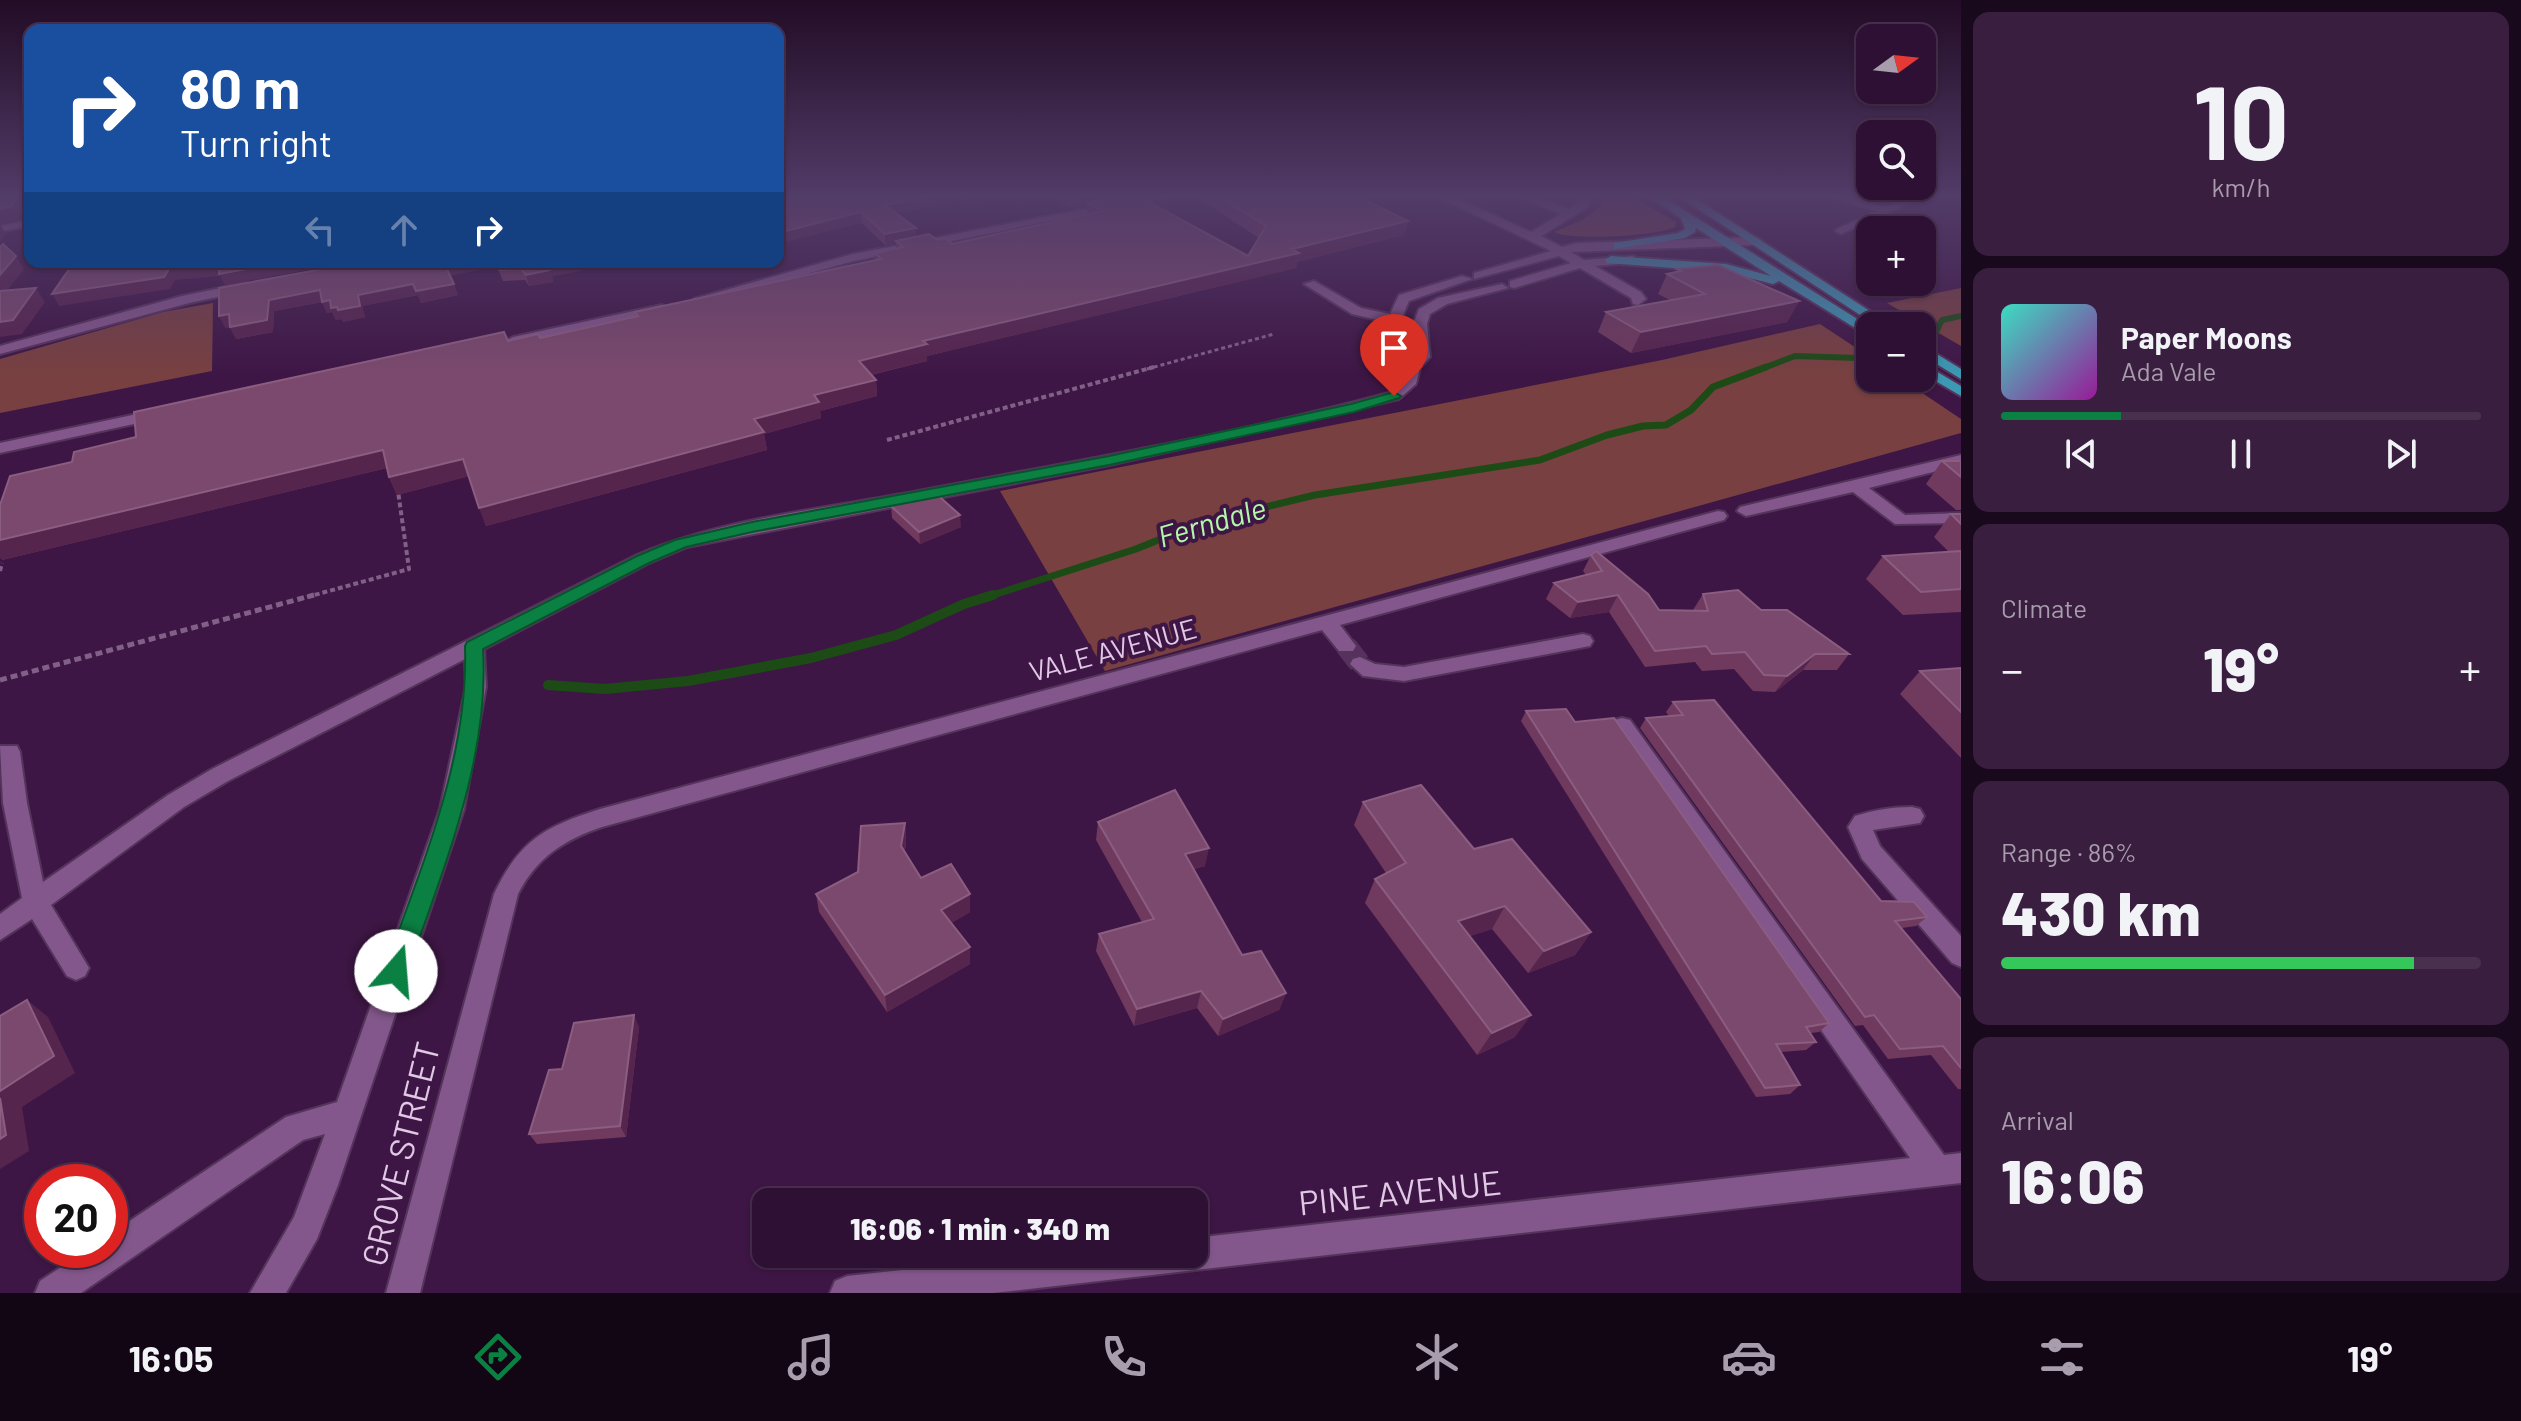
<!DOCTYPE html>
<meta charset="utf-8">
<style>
:root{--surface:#2e1034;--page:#3a1e40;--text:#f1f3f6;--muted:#a79dac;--line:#49304f;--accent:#0b8043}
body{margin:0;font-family:Barlow,sans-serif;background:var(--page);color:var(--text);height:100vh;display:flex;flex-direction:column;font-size:30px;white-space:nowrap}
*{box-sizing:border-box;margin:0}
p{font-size:26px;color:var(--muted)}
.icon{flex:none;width:44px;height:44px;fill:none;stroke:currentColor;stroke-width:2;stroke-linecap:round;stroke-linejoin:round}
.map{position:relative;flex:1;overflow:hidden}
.sheet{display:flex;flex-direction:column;gap:12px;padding:12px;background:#19091d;width:560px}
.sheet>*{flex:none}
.banner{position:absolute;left:24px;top:24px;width:760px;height:244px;border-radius:16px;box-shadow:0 2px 6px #0004,0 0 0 2px var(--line);background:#1a4fa0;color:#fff;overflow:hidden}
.needle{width:52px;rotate:75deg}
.fabs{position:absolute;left:1856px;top:24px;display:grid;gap:16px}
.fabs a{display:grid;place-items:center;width:80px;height:80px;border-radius:16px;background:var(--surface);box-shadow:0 2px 6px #0004,0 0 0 2px var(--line);font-size:40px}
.speed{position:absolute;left:24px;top:1164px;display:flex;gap:16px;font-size:40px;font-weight:700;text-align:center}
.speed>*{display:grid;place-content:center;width:104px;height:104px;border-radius:50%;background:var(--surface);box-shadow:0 2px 6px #0004,0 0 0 2px var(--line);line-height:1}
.speed .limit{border:12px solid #d22;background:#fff;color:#111}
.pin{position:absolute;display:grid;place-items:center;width:68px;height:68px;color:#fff;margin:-82px -34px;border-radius:50% 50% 50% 0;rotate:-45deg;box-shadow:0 0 8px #0007}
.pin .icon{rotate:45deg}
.me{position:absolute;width:88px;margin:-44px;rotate:18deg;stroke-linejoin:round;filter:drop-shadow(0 0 6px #0008)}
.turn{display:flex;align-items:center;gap:28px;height:168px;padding:0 24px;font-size:36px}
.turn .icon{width:104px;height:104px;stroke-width:2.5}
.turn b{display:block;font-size:56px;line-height:68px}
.lanes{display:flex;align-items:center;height:76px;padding:0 24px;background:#0003;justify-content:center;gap:40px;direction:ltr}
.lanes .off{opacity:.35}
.big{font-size:60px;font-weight:800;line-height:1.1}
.sheet .tile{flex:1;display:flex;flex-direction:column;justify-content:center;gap:12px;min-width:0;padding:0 28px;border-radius:16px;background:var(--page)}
.sheet .dial{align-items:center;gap:0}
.dial b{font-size:104px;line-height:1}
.song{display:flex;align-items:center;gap:24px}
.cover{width:96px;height:96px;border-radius:12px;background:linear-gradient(135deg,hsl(170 70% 55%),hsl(300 70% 35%))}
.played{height:8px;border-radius:4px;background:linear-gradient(90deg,var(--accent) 25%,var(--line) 25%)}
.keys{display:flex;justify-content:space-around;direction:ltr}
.heat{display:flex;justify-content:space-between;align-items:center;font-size:44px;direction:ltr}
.charge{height:12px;border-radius:6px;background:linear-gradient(90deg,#34c759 86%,var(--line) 0)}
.trip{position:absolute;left:752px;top:1188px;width:456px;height:80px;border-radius:16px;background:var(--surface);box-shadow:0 2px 6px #0004,0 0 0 2px var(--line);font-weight:800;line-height:80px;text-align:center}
.tab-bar{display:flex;height:128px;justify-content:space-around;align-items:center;background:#120615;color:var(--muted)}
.tab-bar .icon{width:56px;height:56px}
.tab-bar .active{color:var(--accent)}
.tab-bar b{font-size:36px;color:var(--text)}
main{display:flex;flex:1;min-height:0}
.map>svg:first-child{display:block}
</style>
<main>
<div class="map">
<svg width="1961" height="1293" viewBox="0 0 1961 1293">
<rect width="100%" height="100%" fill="#3e1645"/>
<g fill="#784040">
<path d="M1594,195H1629L1676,222L1675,227C1659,236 1570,241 1554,232L1582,220L1602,206Z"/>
<polygon points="1961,288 1961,346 1887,303"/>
<polygon points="213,303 212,371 0,413 0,359 163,312"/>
<polygon points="1820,324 1870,357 1870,378 1900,378 1961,419 1961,433 1105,671 1000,491 1662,360"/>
</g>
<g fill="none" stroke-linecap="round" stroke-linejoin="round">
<g stroke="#1d4b16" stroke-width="6">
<polyline points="1929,335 1935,334 1942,320 1961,316"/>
<polyline points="1761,369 1795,356 1858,358 1870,354"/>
</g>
<polyline stroke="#1d4b16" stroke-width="7" points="987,597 1136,549 1200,523 1315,495 1540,460 1607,435 1643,426 1666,425 1691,410 1713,387 1766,367"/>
<polyline stroke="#1d4b16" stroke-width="10" points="548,685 605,689 688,681 811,658 896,635 964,604 993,595"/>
<polyline stroke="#56315d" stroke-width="22" stroke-dasharray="22 11" stroke-linecap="butt" points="1346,646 1360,664"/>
<g stroke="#54345b" stroke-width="4">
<g id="minor">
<polygon points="1156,195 1179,195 854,261 700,303 694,299 853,254"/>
<polygon points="1434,195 1449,195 1531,232 1561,214 1513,195 1529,195 1569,209 1578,204 1573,195 1585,195 1589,200 1588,207 1541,236 1562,247 1576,243 1756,237 1762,241 1756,245 1571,252 1584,260 1634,256 1634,262 1630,263 1595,266 1641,292 1646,299 1638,305 1633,304 1631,298 1580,268 1514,288 1510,287 1510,281 1571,263 1559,256 1474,279 1474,273 1551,251"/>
<polygon points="1827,195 1845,195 1885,207 1912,195 1927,195 1841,234 1835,231 1837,229 1876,211"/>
<polygon points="30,220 30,226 0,232 0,226"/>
<path d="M1462,276L1472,279L1409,301C1399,323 1395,340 1413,359L1416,356L1413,324L1419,309L1438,298L1502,284L1508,288L1447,304L1430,314L1427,324L1430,357L1420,368L1416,384L1399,399L1109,465L687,547L649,563L484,649L486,687L464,809L338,1185L317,1239L286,1293H250L294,1217L325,1134L303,1140L81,1293H35L40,1281L87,1250H110V1234L286,1117L337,1102L440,809L466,687L465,659L228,781L184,807L51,905L89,968L85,976L76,980L67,976L32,919L0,940V914L22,898L3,803L0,746H17L20,752L27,803L43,882L168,795L212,769L637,555C720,520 813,510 902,494C1064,463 1229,436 1389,393L1404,380L1406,368L1387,342V322L1352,314L1304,284L1314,281L1361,308L1390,314L1399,295Z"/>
<polygon points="245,283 250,284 250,290 189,303 0,354 0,346 182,296"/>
<polygon points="662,305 669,309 667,312 513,345 506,341 513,337"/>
<polygon points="161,409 166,411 166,417 0,453 0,443"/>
<polygon points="1961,455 1961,465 1869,488 1905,515 1961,513 1961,523 1895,524 1853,492 1746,516 1737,511 1740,507"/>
<path d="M1718,511L1724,512L1727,516L1724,520L1340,625L1356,646L1353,651H1339L1322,630L602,827C564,840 537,857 518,894L420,1293H386L494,894C520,840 544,827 600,809Z"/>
<polygon points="1583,634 1590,636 1593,641 1590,646 1404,681 1363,676 1350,664 1353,659 1360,657 1375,664 1404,667"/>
<polygon points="1622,718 1630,720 1944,1155 1961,1153 1961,1183 993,1293 830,1293 835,1281 847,1276 1049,1254 1194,1254 1194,1238 1910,1158 1614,732 1611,726 1614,720"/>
<path d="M1912,807L1920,809L1924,816L1920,823L1873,830L1880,846L1961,936V967L1952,963L1862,859L1848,827L1855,816C1874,810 1892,807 1912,807Z"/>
</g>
</g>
<g stroke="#54345b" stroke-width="4">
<g id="major">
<polygon points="1647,195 1660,195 1870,327 1870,337 1779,281 1773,284 1726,272 1607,263 1605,260 1611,256 1726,264 1771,276 1696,228 1695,232 1685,238 1614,249 1614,243 1678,233 1685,229 1681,218"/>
<polygon points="1677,195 1690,195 1893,326 1877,326"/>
<polygon points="1922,345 1961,369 1961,379 1922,355"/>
<polygon points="1922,363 1961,386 1961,396 1922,373"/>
</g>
</g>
<polyline stroke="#816088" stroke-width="3" stroke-dasharray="4 3" stroke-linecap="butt" points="1147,369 1274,334"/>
<g stroke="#816088" stroke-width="4" stroke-dasharray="5 3" stroke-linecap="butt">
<polyline points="887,440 1154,367"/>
<polyline points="0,571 2,563"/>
<polyline points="307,597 409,569 398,491"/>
</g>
<polyline stroke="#816088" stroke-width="5" stroke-dasharray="7 4" stroke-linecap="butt" points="0,680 314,595"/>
<use href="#minor" fill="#83578b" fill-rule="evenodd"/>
<use href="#major" fill="#3c98b3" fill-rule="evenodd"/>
</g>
<g fill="#6f3a5e">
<polygon points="778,195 951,195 951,204 896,213 916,228 916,237 952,244 1087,215 1087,205 1072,208 1048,195 1110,195 1109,198 1248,256 1259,238 1193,195 1355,195 1408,221 1404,235 1297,262 1296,268 927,356 927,361 871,375 876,380 877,396 820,411 821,418 764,434 767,450 486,526 469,476 397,495 389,477 387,468 2,560 72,462 136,437 508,341 540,338 636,317 635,312 875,260 875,253 896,248 896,243 885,245 862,223"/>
<polygon points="954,195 1004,195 966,204"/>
<polygon points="361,262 627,262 552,276 553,282 529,286 525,280 503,281 497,266 450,275 458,295 421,303 418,295 362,306 365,317 343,322 342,319 336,320 332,312 327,313 322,302 274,311 273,332 236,339 230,327 225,328"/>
<polygon points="1677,269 1799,301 1787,322 1631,353 1598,332 1606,312 1670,300 1658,294 1667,274 1675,272"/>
<polygon points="1942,461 1961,461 1961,510 1956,510 1926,484"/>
<polygon points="891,506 961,527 920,544 892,518"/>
<polygon points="1951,514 1961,514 1961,612 1903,615 1866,579 1883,556 1949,552 1934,537"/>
<polygon points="1591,555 1659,610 1693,610 1703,594 1761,610 1849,654 1837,670 1803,670 1775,692 1753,691 1734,669 1702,671 1695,662 1645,667 1609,612 1570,618 1546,599 1554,583 1586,575 1583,571"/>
<polygon points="1961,668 1961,758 1900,694 1920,671"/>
<polygon points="1673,702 1881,901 1927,917 1916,926 1902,928 1961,999 1961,1089 1958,1089 1931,1055 1888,1059 1863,1025 1855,1026 1640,728 1646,718 1669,716 1666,712"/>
<polygon points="1526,711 1829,1023 1819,1032 1811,1033 1816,1042 1806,1050 1781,1052 1800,1085 1790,1094 1756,1097 1521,721"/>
<polygon points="1363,802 1474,849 1591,932 1575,955 1528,973 1492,929 1470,936 1515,1037 1477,1055 1365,903 1375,879 1386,873 1354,825"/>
<polygon points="1098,822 1205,866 1194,869 1242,955 1286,993 1279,1010 1218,1036 1197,1008 1134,1026 1096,951 1099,934 1142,922 1096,840"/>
<polygon points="905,823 906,841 905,851 921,878 970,894 970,912 951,923 970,947 970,964 887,1012 819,912 816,894 858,872"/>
<polygon points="639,1027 626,1137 537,1144 529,1134 562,1069"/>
</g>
<g fill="#56254e">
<polygon points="20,195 30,195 30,204 18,219 0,224 6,234 0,242 0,209"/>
<polygon points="940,195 951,195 951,204 886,215 885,205"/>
<polygon points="966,195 1004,195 966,204"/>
<polygon points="1091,195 1110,195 1109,201 1087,203 1087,205 1072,208 1072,199"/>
<polygon points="861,212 862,223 778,244 778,233"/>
<polygon points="1408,221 1404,235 1297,262 1296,268 927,356 927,361 861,377 859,361 923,341"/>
<polygon points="916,228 916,239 896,241 896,243 885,245 885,234"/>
<polygon points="16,256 24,269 0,300 0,275"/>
<polygon points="285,262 350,262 225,285 220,276 175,280 170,289 59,306 52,294 169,269 219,264"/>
<polygon points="457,262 496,262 497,266 449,276 445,265"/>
<polygon points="567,262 627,262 552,276 553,282 529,286 526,275 548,265"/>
<polygon points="413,284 418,295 362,306 365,317 343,322 342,319 336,320 332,312 327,313 322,302 274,311 273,332 236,339 230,327 269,300 320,290 337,307 358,295"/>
<polygon points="454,284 458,295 421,303 416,291"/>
<polygon points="36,288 45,302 22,334 0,337 0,322"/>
<polygon points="1799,301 1787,322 1631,353 1641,332"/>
<polygon points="229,314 235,326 225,328 219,316"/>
<polygon points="876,380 877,396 820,411 821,418 764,434 767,450 486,526 479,508 754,419 814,395"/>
<polygon points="383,450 391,467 2,560 0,558 0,540"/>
<polygon points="463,459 470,476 397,495 389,477"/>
<polygon points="960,515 961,527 920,544 919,532"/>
<polygon points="1618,595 1609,612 1570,618 1578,602"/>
<polygon points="1815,654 1803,670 1775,692 1787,676"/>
<polygon points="905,823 906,841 903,864 901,846"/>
<polygon points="1209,848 1205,866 1181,872 1185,854"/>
<polygon points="970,894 970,912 942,928 941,910"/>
<polygon points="1505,906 1492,929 1446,944 1458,921"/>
<polygon points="1591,932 1575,955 1528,973 1544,951"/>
<polygon points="970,947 970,964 887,1012 885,995"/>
<polygon points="1201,991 1197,1008 1134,1026 1137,1009"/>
<polygon points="1286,993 1279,1010 1218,1036 1223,1019"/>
<polygon points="27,1000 48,1017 75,1073 22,1107 29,1151 0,1169 0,1091"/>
<polygon points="634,1015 639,1027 626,1137 620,1126"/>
<polygon points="1531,1015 1515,1037 1477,1055 1492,1033"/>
</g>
<g fill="#7b496d" stroke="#8b5d80" stroke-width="2">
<polygon points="0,195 20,195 10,207 0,209"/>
<polygon points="778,195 940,195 885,205 916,228 885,234 861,212 778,233"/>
<polygon points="1066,195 1091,195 1072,199"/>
<polygon points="1125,195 1138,196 1248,256 1266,226 1217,195 1355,195 1408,221 1292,249 1299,253 923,341 927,344 859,361 876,380 814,395 819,402 754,419 764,432 479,508 463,459 389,477 383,450 0,540 0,505 10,476 72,462 74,452 136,437 134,412 504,332 508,341 538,334 540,338 638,316 635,312 881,259 875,253 903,247 896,241 929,234 937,240 945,238 952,244 1103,211 1087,203"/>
<polygon points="3,244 16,256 0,275 0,247"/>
<polygon points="74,262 285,262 219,274 219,264 169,269 164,277 52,294"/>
<polygon points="361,262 457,262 445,265 454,284 416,291 413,284 358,295 360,306 338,310 337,307 331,308 330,300 322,302 320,290 269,300 267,320 230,327 229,314 219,316 219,288"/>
<polygon points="496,262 567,262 548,265 550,270 526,275 521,269 499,270"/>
<polygon points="1718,265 1799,301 1641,332 1606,312 1705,294 1667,274 1681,271 1677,269"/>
<polygon points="36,288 13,320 0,322 0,291"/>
<polygon points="1942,461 1961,461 1961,477"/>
<polygon points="932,490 960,515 919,532 891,506"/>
<polygon points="1951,514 1961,514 1961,524"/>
<polygon points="1596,551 1648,594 1659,610 1708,611 1703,594 1738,590 1761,610 1787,610 1849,654 1815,654 1787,676 1764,675 1745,652 1712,654 1706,646 1655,651 1618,595 1578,602 1554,583 1602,571 1591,555"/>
<polygon points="1961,551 1961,589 1921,592 1883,556"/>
<polygon points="1961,668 1961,712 1920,671"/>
<polygon points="1714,700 1881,901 1914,902 1927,917 1895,921 1961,999 1961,1068 1943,1046 1900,1049 1874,1015 1865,1017 1646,718 1683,715 1673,702"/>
<polygon points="1566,709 1575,722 1614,718 1829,1023 1806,1027 1816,1042 1776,1044 1800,1085 1765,1088 1526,711"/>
<polygon points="1421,785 1474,849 1512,839 1591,932 1544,951 1505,906 1458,921 1531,1015 1492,1033 1375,879 1406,863 1363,802"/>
<polygon points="1175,790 1209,848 1185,854 1242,955 1261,951 1286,993 1223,1019 1201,991 1137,1009 1099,934 1154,919 1098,822"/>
<polygon points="905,823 901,846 921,878 951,864 970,894 941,910 970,947 885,995 816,894 858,872 861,826"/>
<polygon points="27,1000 54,1056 0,1091 0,1016"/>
<polygon points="634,1015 620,1126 529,1134 549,1070 562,1069 574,1023"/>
<polygon points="0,1098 6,1135 0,1139"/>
</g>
<linearGradient id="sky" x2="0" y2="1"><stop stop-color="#220c26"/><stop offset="0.52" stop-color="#523c68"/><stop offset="1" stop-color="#523c68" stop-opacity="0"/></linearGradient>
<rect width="1961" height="376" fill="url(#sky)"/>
<path fill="#0b8043" stroke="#07532c" stroke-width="2" d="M1394,392L1401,396L1399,398L1354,412L1109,465L752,532L686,547L649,563L483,649C490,759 443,868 408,971L405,978L396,982L388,978L384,971C421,867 469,758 465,646L467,642L637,556L675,540L752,522L1109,456L1351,404Z"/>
<g text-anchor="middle" stroke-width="8" stroke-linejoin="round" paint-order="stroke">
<g font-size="28" fill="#e1c9e6" stroke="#3e1645">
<text transform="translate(1113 650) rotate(-15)" y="10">VALE AVENUE</text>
</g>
<g font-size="30" font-style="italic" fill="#b3f8a9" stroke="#3e1645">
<text transform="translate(1212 523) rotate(-16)" y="10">Ferndale</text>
</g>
<g font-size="34" fill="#e1c9e6" stroke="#3e1645">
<text transform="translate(401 1154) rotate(-76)" y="12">GROVE STREET</text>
<text transform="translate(1400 1193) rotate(-6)" y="12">PINE AVENUE</text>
</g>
</g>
</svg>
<div class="fabs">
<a><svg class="needle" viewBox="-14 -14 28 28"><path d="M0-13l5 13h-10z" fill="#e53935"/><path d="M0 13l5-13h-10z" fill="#a79dac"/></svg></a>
<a><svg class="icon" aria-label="search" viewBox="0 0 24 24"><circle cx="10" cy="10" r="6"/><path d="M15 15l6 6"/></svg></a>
<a>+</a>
<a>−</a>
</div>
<div class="speed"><div class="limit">20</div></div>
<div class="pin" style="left:1394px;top:396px;background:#d93025"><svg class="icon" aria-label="arrive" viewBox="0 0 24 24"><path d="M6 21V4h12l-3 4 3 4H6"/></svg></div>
<svg class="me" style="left:396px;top:971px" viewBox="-20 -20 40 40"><circle r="19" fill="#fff"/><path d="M0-13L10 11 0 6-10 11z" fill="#0b8043"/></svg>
<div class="trip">16:06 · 1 min · 340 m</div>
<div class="banner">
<div class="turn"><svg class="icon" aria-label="right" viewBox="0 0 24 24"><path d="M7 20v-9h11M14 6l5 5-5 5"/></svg><div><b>80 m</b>Turn right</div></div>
<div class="lanes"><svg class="icon off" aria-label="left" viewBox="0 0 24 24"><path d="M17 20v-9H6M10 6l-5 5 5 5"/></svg><svg class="icon off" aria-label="ahead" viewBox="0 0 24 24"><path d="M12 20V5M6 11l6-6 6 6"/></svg><svg class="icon" aria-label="right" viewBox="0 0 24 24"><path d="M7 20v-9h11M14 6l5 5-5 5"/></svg></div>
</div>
</div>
<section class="sheet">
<div class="tile dial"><b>10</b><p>km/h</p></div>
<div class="tile">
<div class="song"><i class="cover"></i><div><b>Paper Moons</b><p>Ada Vale</p></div></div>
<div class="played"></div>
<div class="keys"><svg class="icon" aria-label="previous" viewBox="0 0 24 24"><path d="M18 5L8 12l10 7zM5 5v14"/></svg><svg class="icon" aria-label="pause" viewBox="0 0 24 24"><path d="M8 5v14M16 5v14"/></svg><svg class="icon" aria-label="next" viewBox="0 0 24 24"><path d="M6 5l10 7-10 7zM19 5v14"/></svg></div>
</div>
<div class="tile"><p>Climate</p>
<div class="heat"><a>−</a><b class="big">19°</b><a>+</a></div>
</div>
<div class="tile"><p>Range · 86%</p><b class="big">430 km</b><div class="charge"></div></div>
<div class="tile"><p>Arrival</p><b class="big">16:06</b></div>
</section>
</main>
<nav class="tab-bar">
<b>16:05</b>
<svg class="icon active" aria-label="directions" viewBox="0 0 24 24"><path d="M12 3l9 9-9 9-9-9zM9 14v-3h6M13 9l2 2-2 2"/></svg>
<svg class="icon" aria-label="music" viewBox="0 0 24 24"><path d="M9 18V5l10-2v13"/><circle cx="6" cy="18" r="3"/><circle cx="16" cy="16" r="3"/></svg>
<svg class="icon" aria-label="phone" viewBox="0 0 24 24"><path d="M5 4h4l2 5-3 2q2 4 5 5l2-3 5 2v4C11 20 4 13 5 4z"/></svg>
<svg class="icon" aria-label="climate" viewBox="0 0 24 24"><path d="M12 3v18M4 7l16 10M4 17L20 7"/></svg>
<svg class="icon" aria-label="car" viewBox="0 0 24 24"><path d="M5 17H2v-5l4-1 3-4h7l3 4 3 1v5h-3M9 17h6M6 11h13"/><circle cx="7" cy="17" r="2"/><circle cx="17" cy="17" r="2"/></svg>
<svg class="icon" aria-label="filters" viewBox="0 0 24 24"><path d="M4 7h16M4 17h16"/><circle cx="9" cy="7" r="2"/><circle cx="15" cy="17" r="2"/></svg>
<b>19°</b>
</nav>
